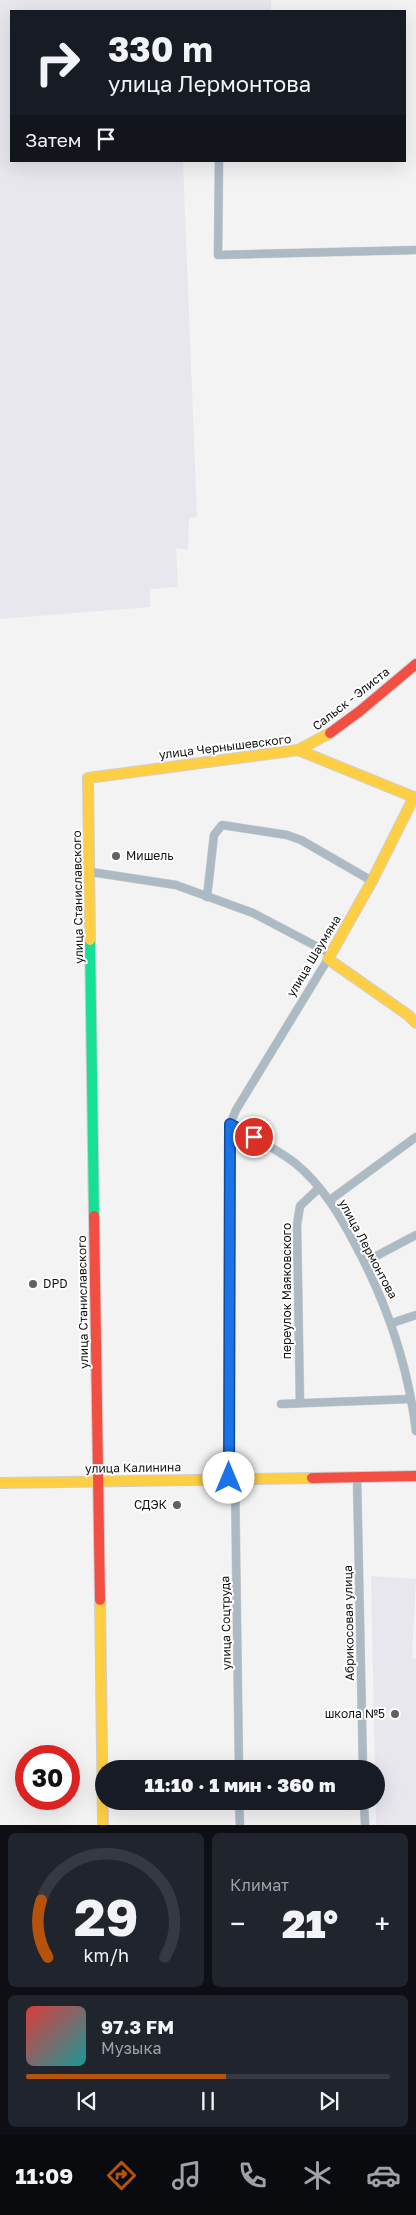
<!DOCTYPE html>
<html lang="ru">
<meta charset="utf-8">
<style>
:root{--surface:#171b24;--page:#20242c;--text:#f1f3f6;--muted:#9ea1a6;--line:#363941;--accent:#b45309}
body{margin:0;font-family:"Golos Text",sans-serif;background:var(--page);color:var(--text);height:100vh;display:flex;flex-direction:column;font-size:19px;white-space:nowrap}
*{box-sizing:border-box;margin:0}
p{font-size:16px;color:var(--muted)}
.icon{flex:none;width:28px;height:28px;fill:none;stroke:currentColor;stroke-width:2;stroke-linecap:round;stroke-linejoin:round}
.map{position:relative;height:1825px;overflow:hidden}
.sheet{display:flex;flex-direction:column;gap:8px;padding:8px;background:#0d0f14;flex:1}
.sheet>*{flex:none}
.top-card{position:absolute;left:10px;top:10px;width:396px;height:152px;border-radius:0px;box-shadow:0 5px 20px #0002;background:#171b24;color:var(--text);overflow:hidden}
.speed{position:absolute;left:15px;top:1745px;display:flex;gap:10px;font-size:25px;font-weight:700;text-align:center}
.speed>*{display:grid;place-content:center;width:65px;height:65px;border-radius:50%;background:var(--surface);box-shadow:0 5px 20px #0002;line-height:1}
.speed .limit{border:8px solid #d22;background:#fff;color:#111}
.pin{position:absolute;display:grid;place-items:center;width:42px;height:42px;color:#fff;margin:-21px;border:2px solid #fff;border-radius:50%;box-shadow:0 1px 5px #0007}
.me{position:absolute;width:55px;margin:-28px;rotate:0deg;stroke-linejoin:round;filter:drop-shadow(0 0 4px #0008)}
.turn{display:flex;align-items:center;gap:18px;height:105px;padding:0 15px;font-size:22px}
.turn .icon{width:65px;height:65px;stroke-width:2.5}
.turn b{display:block;font-size:35px;line-height:42px}
.then{display:flex;align-items:center;height:48px;padding:0 15px;background:#0003;gap:10px;font-size:19px}
.big{font-size:38px;font-weight:800;line-height:1.1}
.sheet .tile{flex:1;display:flex;flex-direction:column;justify-content:center;gap:8px;min-width:0;padding:0 18px;border-radius:8px;background:var(--page)}
.sheet .dial{align-items:center;gap:0}
.dial svg{height:130px;overflow:visible;fill:none;stroke:var(--line);stroke-width:7;stroke-linecap:round;text-anchor:middle}
.dial text{fill:var(--text);stroke:none}
.song{display:flex;align-items:center;gap:15px}
.cover{width:60px;height:60px;border-radius:8px;background:linear-gradient(135deg,hsl(0 70% 55%),hsl(180 70% 35%))}
.played{height:5px;border-radius:2px;background:linear-gradient(90deg,var(--accent) 55%,var(--line) 55%)}
.keys{display:flex;justify-content:space-around;direction:ltr}
.heat{display:flex;justify-content:space-between;align-items:center;font-size:28px;direction:ltr}
.sheet .tiles{flex:1;display:grid;gap:8px;grid-template-columns:1fr 1fr}
.tile:last-child{grid-column:span 2}
.trip{position:absolute;left:95px;top:1760px;width:290px;height:50px;border-radius:25px;background:var(--surface);box-shadow:0 5px 20px #0002;font-weight:800;line-height:50px;text-align:center}
.menu{display:flex;height:80px;justify-content:space-around;align-items:center;background:#090b0e;color:var(--muted)}
.menu .icon{width:35px;height:35px}
.menu .on{color:var(--accent)}
.menu b{font-size:22px;color:var(--text)}
.map>svg:first-child{display:block}
</style>
<div class="map">
<svg width="416" height="1825" viewBox="0 0 416 1825">
<rect width="100%" height="100%" fill="#f3f3f4"/>
<g fill="#e8e7ee">
<polygon points="0,0 271,0 271,11 11,11 11,161 183,161 197,517 189,518 188,550 176,548 178,587 150,589 150,607 0,619"/>
<polygon points="371,1576 416,1579 412,1658 416,1659 416,1825 376,1825"/>
</g>
<g fill="none" stroke-linecap="round" stroke-linejoin="round">
<g stroke="#cfcfd0" stroke-width="9">
<g id="street">
<polyline points="219,161 218,255 416,250"/>
<polyline points="91,872 176,885 253,913 331,954"/>
<polyline points="207,897 214,835 222,825 287,835 301,840 372,881"/>
<path d="M230,1124C252,1136 275,1148 295,1163C323,1186 341,1217 357,1248C388,1306 408,1366 416,1431"/>
<polyline points="330,1200 416,1137"/>
<polyline points="365,1262 416,1235"/>
<polyline points="392,1323 416,1315"/>
<polyline points="300,1403 297,1225 300,1206 319,1188"/>
<polyline points="281,1404 410,1399"/>
<polyline points="357,1477 363,1769"/>
<polyline points="229,1478 230,1124 236,1110 328,959"/>
<polyline points="235,1478 239,1769"/>
<polyline points="239,1801 240,1825"/>
<polyline points="364,1801 365,1825"/>
</g>
</g>
<g stroke="#cfcfd0" stroke-width="12">
<polyline id="fast" points="90,940 94,1216"/>
</g>
<g stroke="#cfcfd0" stroke-width="12">
<g id="slow">
<polyline points="298,750 416,798"/>
<polyline points="414,797 372,881 328,959 408,1015 416,1023"/>
<polyline points="90,940 88,778 298,750 330,733"/>
<polyline points="0,1483 312,1478"/>
<polyline points="100,1600 103,1825"/>
</g>
</g>
<g stroke="#cfcfd0" stroke-width="12">
<g id="jam">
<polyline points="330,733 360,711 416,664"/>
<polyline points="94,1216 100,1600"/>
<polyline points="312,1478 416,1476"/>
</g>
</g>
<use href="#street" stroke="#acbac4" stroke-width="8"/>
<use href="#fast" stroke="#16e098" stroke-width="10"/>
<use href="#slow" stroke="#ffcf43" stroke-width="10"/>
<use href="#jam" stroke="#f24e42" stroke-width="10"/>
</g>
<g fill="none" stroke-linecap="round" stroke-linejoin="round">
<g stroke="#114b97" stroke-width="12">
<polyline id="route" points="229,1478 230,1124 254,1137"/>
</g>
<use href="#route" stroke="#1a73e8" stroke-width="9"/>
</g>
<g fill="#616162" stroke="#fff" stroke-width="2">
<circle cx="116" cy="856" r="5"/>
<circle cx="33" cy="1284" r="5"/>
<circle cx="177" cy="1505" r="5"/>
<circle cx="395" cy="1714" r="5"/>
</g>
<g text-anchor="middle" stroke-width="4" stroke-linejoin="round" paint-order="stroke">
<g font-size="12" fill="#121213" stroke="#fff">
<text transform="translate(351 699) rotate(-38)" y="4">Сальск - Элиста</text>
<text transform="translate(225 747) rotate(-7)" y="4">улица Чернышевского</text>
<text transform="translate(78 897) rotate(-91)" y="4">улица Станиславского</text>
<text transform="translate(314 956) rotate(-59)" y="4">улица Шаумяна</text>
<text transform="translate(368 1249) rotate(62)" y="4">улица Лермонтова</text>
<text transform="translate(287 1291) rotate(-90)" y="4">переулок Маяковского</text>
<text transform="translate(83 1302) rotate(-91)" y="4">улица Станиславского</text>
<text transform="translate(133 1468) rotate(-1)" y="4">улица Калинина</text>
<text transform="translate(226 1623) rotate(-91)" y="4">улица Соцтруда</text>
<text transform="translate(349 1623) rotate(-91)" y="4">Абрикосовая улица</text>
</g>
<g font-size="12" fill="#121213" stroke="#fff" text-anchor="start">
<text x="126" y="860">Мишель</text>
<text x="43" y="1288">DPD</text>
<text x="167" y="1509" text-anchor="end">СДЭК</text>
<text x="385" y="1718" text-anchor="end">школа №5</text>
</g>
</g>
</svg>
<div class="speed"><div class="limit">30</div></div>
<div class="pin" style="left:254px;top:1137px;background:#d93025"><svg class="icon" aria-label="arrive" viewBox="0 0 24 24"><path d="M6 21V4h12l-3 4 3 4H6"/></svg></div>
<svg class="me" style="left:229px;top:1478px" viewBox="-20 -20 40 40"><circle r="19" fill="#fff"/><path d="M0-13L10 11 0 6-10 11z" fill="#1a73e8"/></svg>
<div class="trip">11:10 · 1 мин · 360 m</div>
<div class="top-card">
<div class="turn"><svg class="icon" aria-label="right" viewBox="0 0 24 24"><path d="M7 20v-9h11M14 6l5 5-5 5"/></svg><div><b>330 m</b>улица Лермонтова</div></div>
<div class="then">Затем<svg class="icon" aria-label="arrive" viewBox="0 0 24 24"><path d="M6 21V4h12l-3 4 3 4H6"/></svg></div>
</div>
</div>
<section class="sheet">
<div class="tiles">
<div class="tile dial"><svg viewBox="0 0 100 80">
<path d="M14 69A42 42 0 1 1 86 69"/>
<path d="M14 69A42 42 0 0 1 10 34" stroke="#b45309"/>
<text x="50" y="56" font-size="32" font-weight="700">29</text>
<text x="50" y="72" font-size="11">km/h</text>
</svg></div>
<div class="tile"><p>Климат</p>
<div class="heat"><a>−</a><b class="big">21°</b><a>+</a></div>
</div>
<div class="tile">
<div class="song"><i class="cover"></i><div><b>97.3 FM</b><p>Музыка</p></div></div>
<div class="played"></div>
<div class="keys"><svg class="icon" aria-label="previous" viewBox="0 0 24 24"><path d="M18 5L8 12l10 7zM5 5v14"/></svg><svg class="icon" aria-label="pause" viewBox="0 0 24 24"><path d="M8 5v14M16 5v14"/></svg><svg class="icon" aria-label="next" viewBox="0 0 24 24"><path d="M6 5l10 7-10 7zM19 5v14"/></svg></div>
</div>
</div>
</section>
<nav class="menu">
<b>11:09</b>
<svg class="icon on" aria-label="directions" viewBox="0 0 24 24"><path d="M12 3l9 9-9 9-9-9zM9 14v-3h6M13 9l2 2-2 2"/></svg>
<svg class="icon" aria-label="music" viewBox="0 0 24 24"><path d="M9 18V5l10-2v13"/><circle cx="6" cy="18" r="3"/><circle cx="16" cy="16" r="3"/></svg>
<svg class="icon" aria-label="phone" viewBox="0 0 24 24"><path d="M5 4h4l2 5-3 2q2 4 5 5l2-3 5 2v4C11 20 4 13 5 4z"/></svg>
<svg class="icon" aria-label="climate" viewBox="0 0 24 24"><path d="M12 3v18M4 7l16 10M4 17L20 7"/></svg>
<svg class="icon" aria-label="car" viewBox="0 0 24 24"><path d="M5 17H2v-5l4-1 3-4h7l3 4 3 1v5h-3M9 17h6M6 11h13"/><circle cx="7" cy="17" r="2"/><circle cx="17" cy="17" r="2"/></svg>
</nav>
